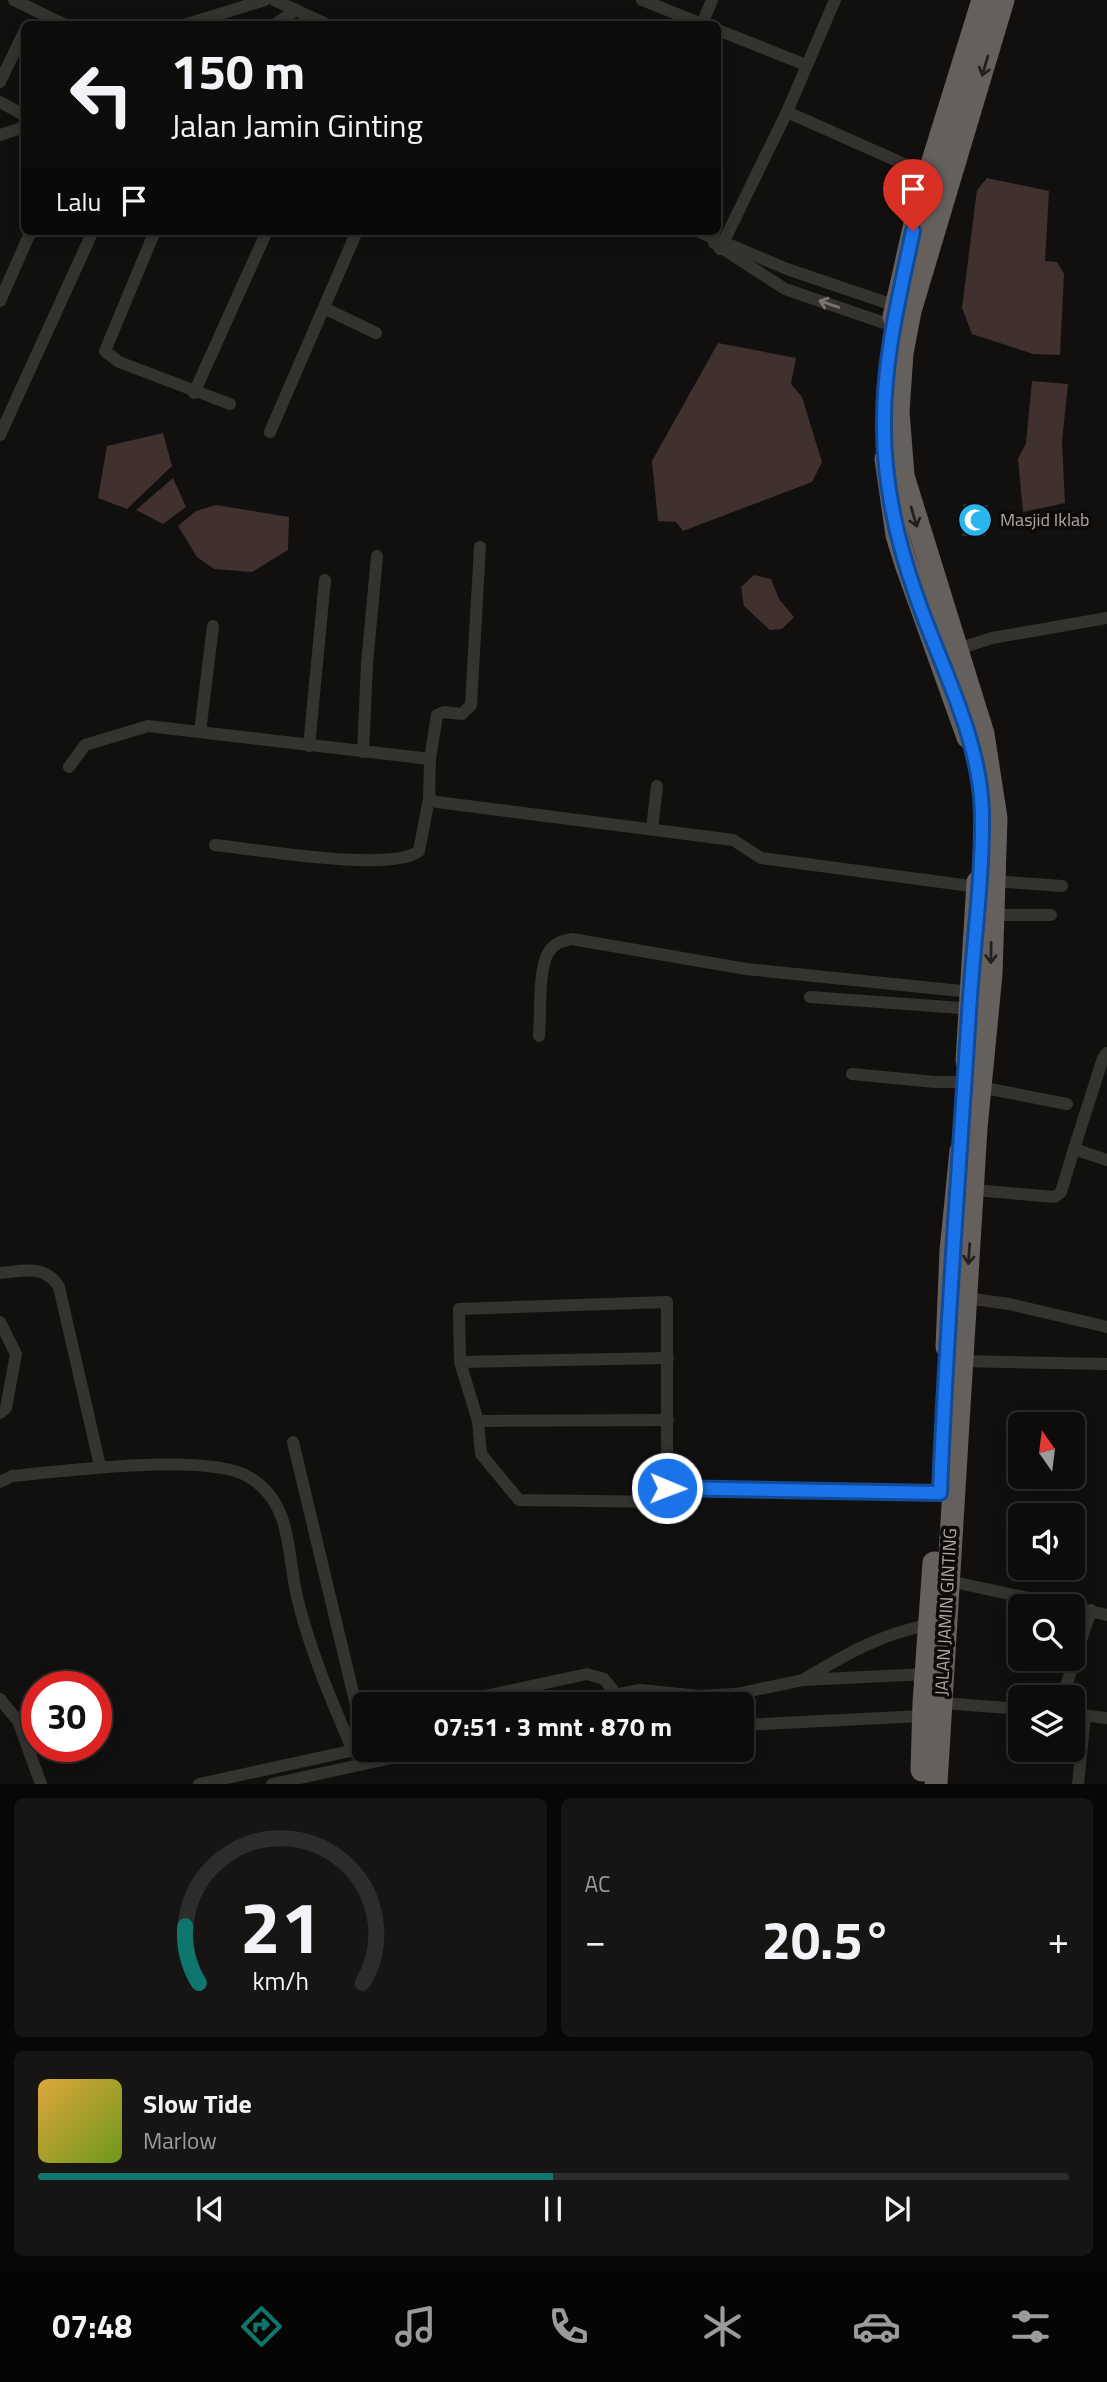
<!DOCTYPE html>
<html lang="id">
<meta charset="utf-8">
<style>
:root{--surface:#0d0c0b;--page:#161514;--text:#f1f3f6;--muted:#9a9b9d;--line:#2d2c2c;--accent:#0f766e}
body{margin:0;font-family:"Titillium Web",sans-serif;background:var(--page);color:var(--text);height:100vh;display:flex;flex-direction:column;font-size:26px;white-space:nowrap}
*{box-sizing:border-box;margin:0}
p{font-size:23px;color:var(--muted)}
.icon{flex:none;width:38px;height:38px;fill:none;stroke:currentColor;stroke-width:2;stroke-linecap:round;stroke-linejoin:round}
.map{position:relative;height:1784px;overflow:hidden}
.details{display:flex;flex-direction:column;gap:14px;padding:14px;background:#070706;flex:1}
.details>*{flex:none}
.top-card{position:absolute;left:21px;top:21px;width:700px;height:214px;border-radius:10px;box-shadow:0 4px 18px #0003,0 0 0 2px var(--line);background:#0d0c0b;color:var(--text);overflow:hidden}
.needle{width:46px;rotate:346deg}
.tools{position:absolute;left:1008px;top:1412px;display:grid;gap:14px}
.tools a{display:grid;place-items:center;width:77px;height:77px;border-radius:10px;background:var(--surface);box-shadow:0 4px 18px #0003,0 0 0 2px var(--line);font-size:35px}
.speed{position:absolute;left:21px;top:1671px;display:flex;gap:14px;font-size:35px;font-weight:700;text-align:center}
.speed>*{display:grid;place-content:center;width:91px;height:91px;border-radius:50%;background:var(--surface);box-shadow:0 4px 18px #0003,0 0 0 2px var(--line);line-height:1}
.speed .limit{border:10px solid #d22;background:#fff;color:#111}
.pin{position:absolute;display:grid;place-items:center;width:60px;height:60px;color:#fff;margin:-72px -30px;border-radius:50% 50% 50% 0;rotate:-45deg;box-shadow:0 0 7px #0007}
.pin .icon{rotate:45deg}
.me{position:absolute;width:77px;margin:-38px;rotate:91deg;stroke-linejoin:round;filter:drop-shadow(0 0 5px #0008)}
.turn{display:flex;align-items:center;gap:24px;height:147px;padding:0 35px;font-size:32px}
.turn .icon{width:91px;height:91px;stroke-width:2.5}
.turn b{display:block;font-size:49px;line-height:60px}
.then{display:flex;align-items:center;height:66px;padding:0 35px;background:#0003;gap:14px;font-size:26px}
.big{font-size:52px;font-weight:700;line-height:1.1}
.details .widget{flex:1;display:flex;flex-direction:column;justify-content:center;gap:10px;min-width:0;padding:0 24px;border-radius:10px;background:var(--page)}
.details .dial{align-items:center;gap:0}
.dial svg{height:182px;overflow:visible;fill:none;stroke:var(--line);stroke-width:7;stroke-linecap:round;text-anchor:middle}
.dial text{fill:var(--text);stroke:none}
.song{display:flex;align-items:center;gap:21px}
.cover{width:84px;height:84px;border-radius:10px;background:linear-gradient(135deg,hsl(40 70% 55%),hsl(80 70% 35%))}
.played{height:7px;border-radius:4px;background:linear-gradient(90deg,var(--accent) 50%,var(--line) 50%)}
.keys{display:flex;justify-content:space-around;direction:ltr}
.heat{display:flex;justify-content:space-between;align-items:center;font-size:38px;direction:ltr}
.details .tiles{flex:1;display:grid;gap:14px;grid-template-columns:1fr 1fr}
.widget:last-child{grid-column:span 2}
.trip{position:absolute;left:352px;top:1692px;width:402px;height:70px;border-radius:10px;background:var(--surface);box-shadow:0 4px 18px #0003,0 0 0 2px var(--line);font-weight:700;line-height:70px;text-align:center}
.tabs{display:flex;height:112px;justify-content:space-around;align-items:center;background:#050504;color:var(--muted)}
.tabs .icon{width:49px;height:49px}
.tabs .on{color:var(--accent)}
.tabs b{font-size:32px;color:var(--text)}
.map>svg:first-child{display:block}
</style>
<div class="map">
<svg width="1107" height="1784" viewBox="0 0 1107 1784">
<rect width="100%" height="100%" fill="#11100f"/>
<g fill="#40302e">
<polygon points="987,178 1049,191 1045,261 1057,262 1064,274 1060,355 1033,354 972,334 962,308 977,190"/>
<polygon points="718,343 796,358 791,384 802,397 822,462 812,482 683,531 676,522 658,521 652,461"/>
<polygon points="1032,381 1068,384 1062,442 1065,503 1023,512 1018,459 1026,443"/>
<polygon points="163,433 172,466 127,509 98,498 107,446"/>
<polygon points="173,478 186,507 163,524 136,510"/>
<polygon points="216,505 289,517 288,550 252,572 214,569 197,557 178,526 196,511"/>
<polygon points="754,575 771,579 779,599 794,617 782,629 770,630 744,606 741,587"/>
</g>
<polygon fill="#2d2c2a" points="963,504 988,505 986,536 962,536"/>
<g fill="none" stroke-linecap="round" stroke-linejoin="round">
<g stroke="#353330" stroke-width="12">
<polyline points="14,0 63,24"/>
<polyline points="274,0 326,24"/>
<polyline points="642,0 702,24 712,0"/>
<polyline points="187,24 265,0"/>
<polyline points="276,24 296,10"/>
<polyline points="718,30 806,65"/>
<polyline points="0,82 24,32"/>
<polyline points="0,102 24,115"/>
<polyline points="787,112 929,175"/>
<polyline points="0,135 24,127"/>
<polyline points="155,231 105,351 119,362 230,404"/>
<polyline points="697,231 787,269 899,307"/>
<polyline points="714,243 785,289 899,328"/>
<polyline points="720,249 787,112 835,0"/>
<polyline points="0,301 31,231"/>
<polyline points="326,309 376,333"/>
<polyline points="194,393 267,231"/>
<polyline points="270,432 357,231"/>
<polyline points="0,435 93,231"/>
<polyline points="958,649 992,638 1107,618"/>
<polyline points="200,732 213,626"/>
<polyline points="309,746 325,580"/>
<polyline points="363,752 367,664 377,556"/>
<polyline points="430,759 437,715 444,712 462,714 471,705 480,547"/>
<polyline points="69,767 85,745 148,726 430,759 429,799 437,802 733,840 761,858 978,887"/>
<polyline points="652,829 657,786"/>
<path d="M215,845C254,849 392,873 419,851L429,799"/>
<polyline points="992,881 1062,886"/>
<polyline points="991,915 1051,915"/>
<polyline points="810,997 975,1009"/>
<path d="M539,1036C541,1014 538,971 548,953C554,943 562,941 572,939L746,969L971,992"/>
<polyline points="852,1074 935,1082 966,1082"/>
<polyline points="980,1087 1067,1104"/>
<polyline points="1074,1149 1103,1058 1107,1053"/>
<polyline points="974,1190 1055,1197 1061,1192 1074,1149 1107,1160"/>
<path d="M0,1273C24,1271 45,1264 59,1287L100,1466"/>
<polyline points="966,1298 1009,1304 1107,1327"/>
<polygon points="667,1302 667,1502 519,1500 481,1454 478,1421 460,1362 459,1309"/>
<polyline points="0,1322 16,1354 6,1408 0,1413"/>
<polyline points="961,1361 1107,1364"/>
<polyline points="460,1362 668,1358"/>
<polyline points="478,1421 668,1420"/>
<polyline points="293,1442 355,1701 364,1713"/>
<path d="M0,1482L12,1476C63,1471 208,1452 249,1477C264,1486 276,1501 282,1518C291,1544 291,1574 298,1601C311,1653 332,1702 353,1751"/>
<polyline points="667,1488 940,1493"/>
<polyline points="949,1581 1107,1615"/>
<path d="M806,1678C852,1651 877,1636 930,1624"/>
<polyline points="1062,1698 1091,1610"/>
<polyline points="0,1699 18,1721 41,1784"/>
<polyline points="942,1703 1020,1709"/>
<polyline points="448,1704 587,1674 604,1679 624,1704"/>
<polyline points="569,1704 640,1690 700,1696 736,1694 803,1680 926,1674"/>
<polyline points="1073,1714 1107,1718"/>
<polyline points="742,1725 923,1716"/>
<polyline points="199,1784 364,1748"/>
<polyline points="272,1784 428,1750"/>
<polyline points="1078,1784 1085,1716"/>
</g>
<g stroke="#66605d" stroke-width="23">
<polyline points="894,317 919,206 983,0"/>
<polyline points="886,459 897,535 906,564 968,737"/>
<polyline points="967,1061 978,882"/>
<polyline points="947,1347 951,1251 961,1151"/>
<polyline points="922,1770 924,1703 934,1563"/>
<polyline points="936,1784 976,1128 991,974 996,818 983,734 903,476 898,412 902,353 910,311 1003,0"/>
</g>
</g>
<defs><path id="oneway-shaft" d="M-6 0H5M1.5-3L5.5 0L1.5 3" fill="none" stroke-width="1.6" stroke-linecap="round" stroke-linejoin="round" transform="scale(1.75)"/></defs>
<g stroke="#22201f">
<use href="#oneway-shaft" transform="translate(985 66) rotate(106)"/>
<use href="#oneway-shaft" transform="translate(914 517) rotate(74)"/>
<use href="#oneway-shaft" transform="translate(991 953) rotate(91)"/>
<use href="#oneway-shaft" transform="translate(969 1254) rotate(94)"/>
</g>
<use stroke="#79726e" href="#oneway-shaft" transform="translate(829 304) rotate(-161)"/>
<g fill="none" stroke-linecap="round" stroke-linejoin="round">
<g stroke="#114b97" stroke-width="18">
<path id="route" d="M667,1488L940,1493C946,1333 959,1172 969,1012C973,946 983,878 982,812C980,738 941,667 917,598C897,542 883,481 884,421C884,357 900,293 913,231"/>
</g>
<use href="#route" stroke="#1a73e8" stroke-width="12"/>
</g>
<defs>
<g id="mosque-disc" transform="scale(1.75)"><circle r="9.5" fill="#2bb5ed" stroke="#0c0b0a"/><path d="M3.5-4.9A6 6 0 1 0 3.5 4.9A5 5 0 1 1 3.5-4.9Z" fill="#fff"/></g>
</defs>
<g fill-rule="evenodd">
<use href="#mosque-disc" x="975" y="520"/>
</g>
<g text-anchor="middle" stroke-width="7" stroke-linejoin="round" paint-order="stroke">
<g font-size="18" fill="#b1a6a1" stroke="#0c0b0a" text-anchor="start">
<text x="1000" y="526">Masjid Iklab</text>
</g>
<g font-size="18" fill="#b1a6a1" stroke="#0c0b0a">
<text transform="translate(946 1612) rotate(-87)" y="6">JALAN JAMIN GINTING</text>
</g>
</g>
</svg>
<div class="tools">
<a><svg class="needle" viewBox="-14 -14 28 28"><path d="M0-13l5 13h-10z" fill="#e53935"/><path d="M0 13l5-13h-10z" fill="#9a9b9d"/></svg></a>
<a><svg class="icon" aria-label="sound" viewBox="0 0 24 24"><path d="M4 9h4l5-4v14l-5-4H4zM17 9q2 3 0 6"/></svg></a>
<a><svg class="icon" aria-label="search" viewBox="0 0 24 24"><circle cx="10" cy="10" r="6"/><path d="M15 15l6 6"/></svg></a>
<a><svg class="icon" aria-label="layers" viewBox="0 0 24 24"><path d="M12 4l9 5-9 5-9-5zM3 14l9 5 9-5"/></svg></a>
</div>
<div class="speed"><div class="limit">30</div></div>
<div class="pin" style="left:913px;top:231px;background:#d93025"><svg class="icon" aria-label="arrive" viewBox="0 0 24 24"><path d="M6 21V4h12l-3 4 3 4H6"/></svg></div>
<svg class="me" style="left:667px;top:1488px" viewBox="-20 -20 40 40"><circle r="17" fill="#1a73e8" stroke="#fff" stroke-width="3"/><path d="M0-11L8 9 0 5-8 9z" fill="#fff"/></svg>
<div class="trip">07:51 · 3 mnt · 870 m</div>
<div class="top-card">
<div class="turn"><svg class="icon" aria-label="left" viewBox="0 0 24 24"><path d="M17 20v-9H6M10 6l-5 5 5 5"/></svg><div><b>150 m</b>Jalan Jamin Ginting</div></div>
<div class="then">Lalu<svg class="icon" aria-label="arrive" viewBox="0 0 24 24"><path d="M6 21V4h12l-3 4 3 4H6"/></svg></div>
</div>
</div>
<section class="details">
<div class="tiles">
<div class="widget dial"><svg viewBox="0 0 100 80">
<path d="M14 69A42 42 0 1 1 86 69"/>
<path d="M14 69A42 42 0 0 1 8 44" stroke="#0f766e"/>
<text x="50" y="56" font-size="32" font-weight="700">21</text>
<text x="50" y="72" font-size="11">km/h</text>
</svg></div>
<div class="widget"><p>AC</p>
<div class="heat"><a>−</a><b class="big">20.5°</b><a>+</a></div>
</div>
<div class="widget">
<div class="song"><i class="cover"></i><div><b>Slow Tide</b><p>Marlow</p></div></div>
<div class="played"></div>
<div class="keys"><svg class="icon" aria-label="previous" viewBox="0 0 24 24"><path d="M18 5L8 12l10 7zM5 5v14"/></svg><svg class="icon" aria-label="pause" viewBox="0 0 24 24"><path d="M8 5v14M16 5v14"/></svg><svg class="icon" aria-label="next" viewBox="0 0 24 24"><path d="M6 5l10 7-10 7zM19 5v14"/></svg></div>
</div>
</div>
</section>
<nav class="tabs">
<b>07:48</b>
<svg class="icon on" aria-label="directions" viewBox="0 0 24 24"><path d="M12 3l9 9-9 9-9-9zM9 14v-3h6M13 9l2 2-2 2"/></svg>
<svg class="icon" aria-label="music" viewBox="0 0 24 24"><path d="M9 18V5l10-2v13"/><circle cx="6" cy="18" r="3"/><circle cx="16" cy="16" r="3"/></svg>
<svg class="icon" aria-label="phone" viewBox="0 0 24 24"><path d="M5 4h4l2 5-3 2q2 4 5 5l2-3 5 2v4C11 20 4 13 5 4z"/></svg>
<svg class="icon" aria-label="climate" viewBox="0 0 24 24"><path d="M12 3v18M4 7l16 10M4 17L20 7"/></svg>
<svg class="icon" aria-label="car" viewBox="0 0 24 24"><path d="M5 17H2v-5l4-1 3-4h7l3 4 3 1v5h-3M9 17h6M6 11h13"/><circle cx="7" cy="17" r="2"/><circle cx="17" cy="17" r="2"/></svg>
<svg class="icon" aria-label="filters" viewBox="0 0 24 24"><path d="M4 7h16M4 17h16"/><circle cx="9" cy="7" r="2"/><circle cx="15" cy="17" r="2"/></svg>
</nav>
